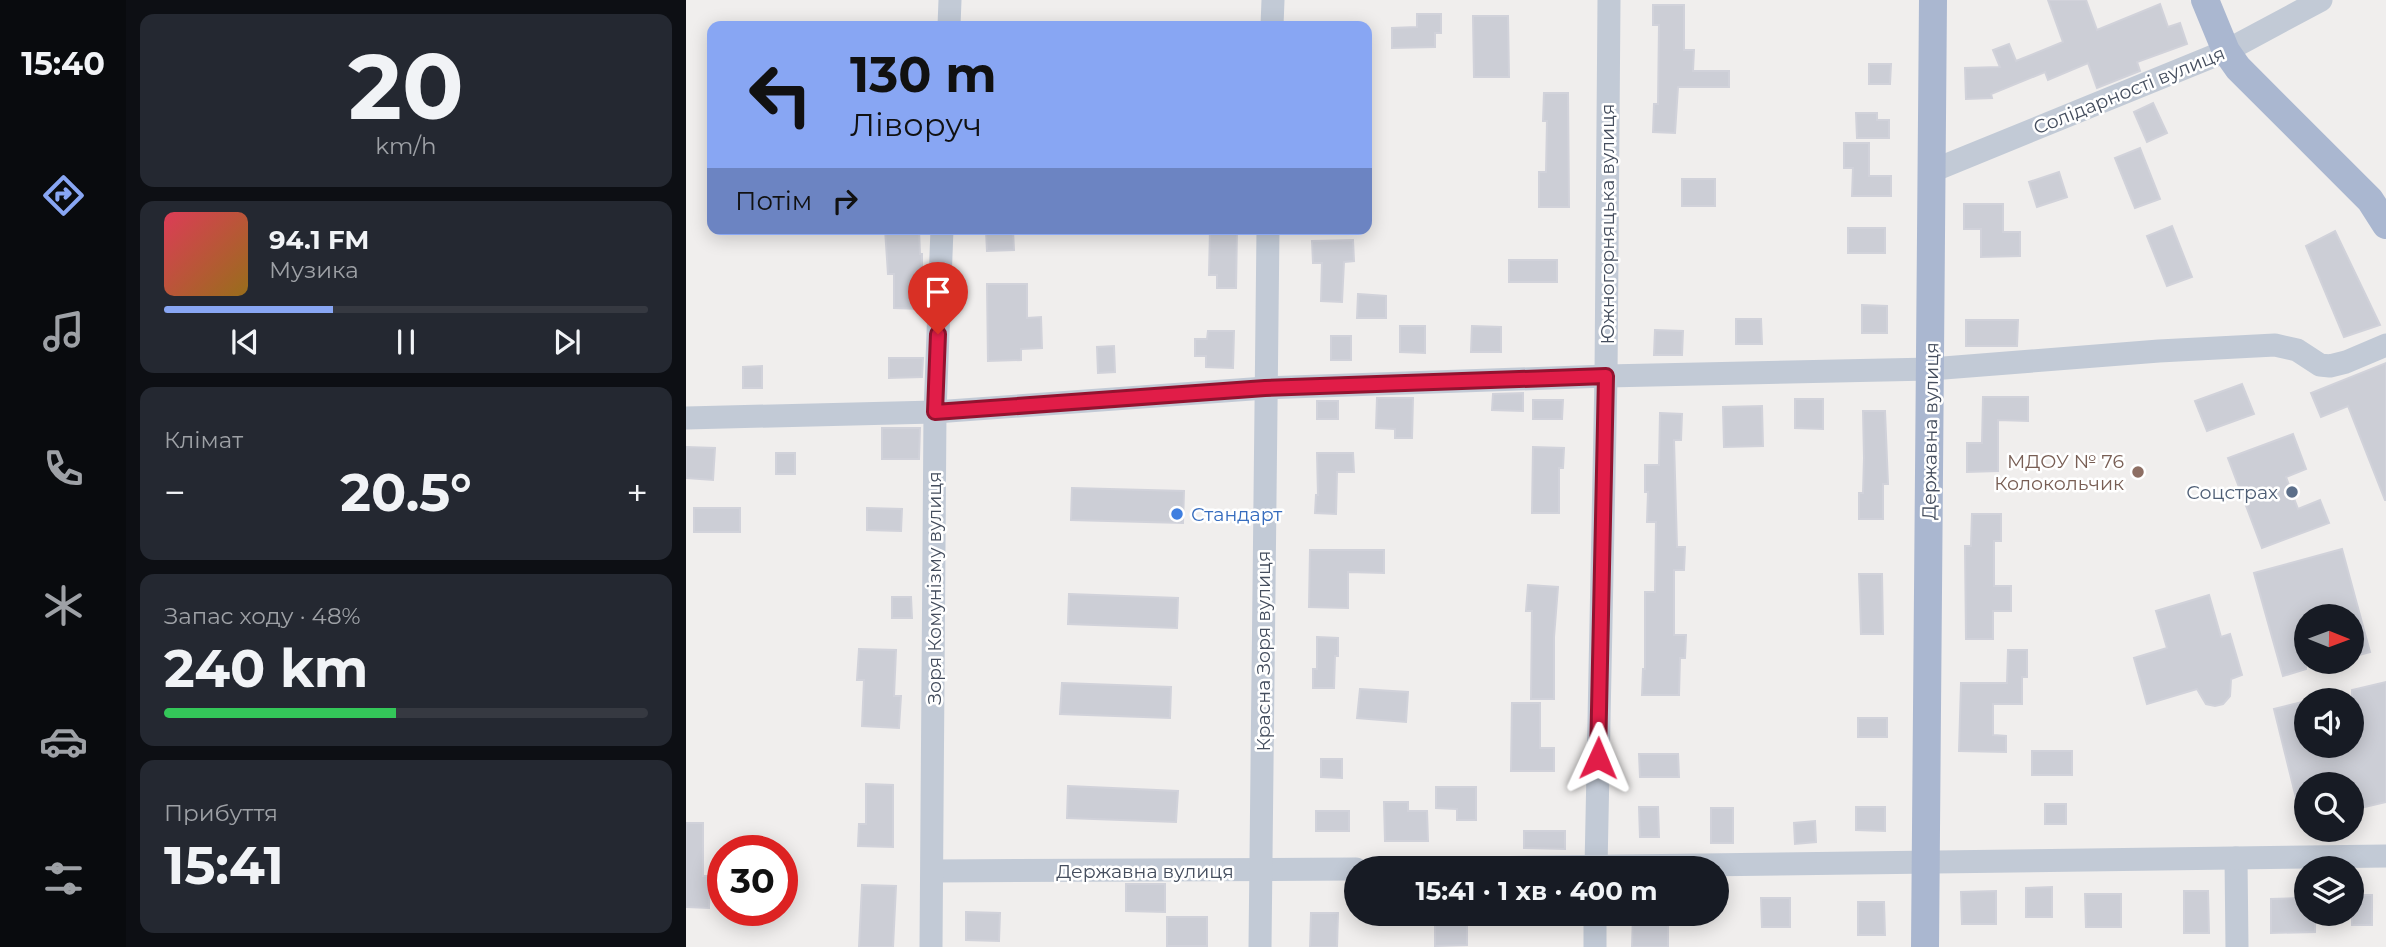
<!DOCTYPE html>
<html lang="uk">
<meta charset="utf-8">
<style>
:root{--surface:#171b24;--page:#242831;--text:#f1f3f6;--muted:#9ea1a6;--line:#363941;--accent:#88a6f3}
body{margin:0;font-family:Montserrat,sans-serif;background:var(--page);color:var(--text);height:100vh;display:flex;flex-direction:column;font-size:26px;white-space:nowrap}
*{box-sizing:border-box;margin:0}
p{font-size:23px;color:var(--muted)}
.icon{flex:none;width:38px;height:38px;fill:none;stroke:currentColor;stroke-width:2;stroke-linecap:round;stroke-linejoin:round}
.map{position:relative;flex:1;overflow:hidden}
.panel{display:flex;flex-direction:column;gap:14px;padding:14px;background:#0d0f14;width:560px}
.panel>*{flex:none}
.guide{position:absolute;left:21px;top:21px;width:665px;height:214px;border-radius:14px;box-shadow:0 4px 18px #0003;background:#88a6f3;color:#111;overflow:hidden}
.needle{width:46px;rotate:91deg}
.controls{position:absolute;left:1608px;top:604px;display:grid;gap:14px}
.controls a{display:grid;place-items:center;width:70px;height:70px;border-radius:50%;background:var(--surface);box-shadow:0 4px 18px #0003;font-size:35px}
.speed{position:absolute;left:21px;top:835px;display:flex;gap:14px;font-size:35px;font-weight:700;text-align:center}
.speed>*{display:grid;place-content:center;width:91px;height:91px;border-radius:50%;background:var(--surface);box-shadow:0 4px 18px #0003;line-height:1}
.speed .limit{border:10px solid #d22;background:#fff;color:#111}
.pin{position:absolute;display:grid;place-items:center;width:60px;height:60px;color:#fff;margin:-72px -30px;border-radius:50% 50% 50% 0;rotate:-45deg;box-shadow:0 0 7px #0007}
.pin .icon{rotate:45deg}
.me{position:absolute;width:77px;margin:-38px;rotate:1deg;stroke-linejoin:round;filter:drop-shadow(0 0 5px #0008)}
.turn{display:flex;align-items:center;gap:24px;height:147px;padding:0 28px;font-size:32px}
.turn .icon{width:91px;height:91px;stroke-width:2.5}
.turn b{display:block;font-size:49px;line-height:60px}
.then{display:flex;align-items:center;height:66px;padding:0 28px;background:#0003;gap:14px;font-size:26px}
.big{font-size:52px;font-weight:700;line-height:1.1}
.panel .widget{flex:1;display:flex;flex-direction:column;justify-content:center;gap:10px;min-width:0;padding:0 24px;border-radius:14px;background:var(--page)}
.panel .dial{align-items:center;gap:0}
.dial b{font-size:91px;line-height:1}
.song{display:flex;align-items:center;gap:21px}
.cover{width:84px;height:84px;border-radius:10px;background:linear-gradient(135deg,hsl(350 70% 55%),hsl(40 70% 35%))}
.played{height:7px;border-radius:4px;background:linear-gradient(90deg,var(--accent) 35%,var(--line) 35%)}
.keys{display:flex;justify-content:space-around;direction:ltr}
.heat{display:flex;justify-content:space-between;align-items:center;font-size:38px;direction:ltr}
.charge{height:10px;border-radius:5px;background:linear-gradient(90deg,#34c759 48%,var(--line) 0)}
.trip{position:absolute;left:658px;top:856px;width:385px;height:70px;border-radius:35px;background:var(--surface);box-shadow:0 4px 18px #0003;font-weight:700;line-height:70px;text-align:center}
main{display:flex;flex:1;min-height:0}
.tabs{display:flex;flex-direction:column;width:126px;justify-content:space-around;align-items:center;background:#090b0e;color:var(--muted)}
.tabs .icon{width:49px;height:49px}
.tabs .active{color:var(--accent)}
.tabs b{font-size:32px;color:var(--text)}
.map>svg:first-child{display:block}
</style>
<main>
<nav class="tabs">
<b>15:40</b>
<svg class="icon active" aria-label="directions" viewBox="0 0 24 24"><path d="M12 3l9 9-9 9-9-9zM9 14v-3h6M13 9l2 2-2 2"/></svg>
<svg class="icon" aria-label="music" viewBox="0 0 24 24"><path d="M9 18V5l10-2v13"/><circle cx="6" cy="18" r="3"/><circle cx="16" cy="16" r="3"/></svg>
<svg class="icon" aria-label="phone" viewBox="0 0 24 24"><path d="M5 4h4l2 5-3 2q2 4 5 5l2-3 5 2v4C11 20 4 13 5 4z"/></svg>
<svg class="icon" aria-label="climate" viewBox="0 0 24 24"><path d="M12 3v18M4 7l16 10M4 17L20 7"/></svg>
<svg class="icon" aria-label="car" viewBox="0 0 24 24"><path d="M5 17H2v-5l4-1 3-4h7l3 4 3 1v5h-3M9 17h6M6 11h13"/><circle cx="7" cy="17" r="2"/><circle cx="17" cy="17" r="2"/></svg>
<svg class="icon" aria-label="filters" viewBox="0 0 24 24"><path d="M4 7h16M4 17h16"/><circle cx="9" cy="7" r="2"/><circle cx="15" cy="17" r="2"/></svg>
</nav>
<section class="panel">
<div class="widget dial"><b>20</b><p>km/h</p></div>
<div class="widget">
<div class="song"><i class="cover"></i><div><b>94.1 FM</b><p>Музика</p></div></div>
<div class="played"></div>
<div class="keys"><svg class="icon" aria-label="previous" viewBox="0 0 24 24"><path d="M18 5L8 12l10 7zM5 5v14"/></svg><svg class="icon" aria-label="pause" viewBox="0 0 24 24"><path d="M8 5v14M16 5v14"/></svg><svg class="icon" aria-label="next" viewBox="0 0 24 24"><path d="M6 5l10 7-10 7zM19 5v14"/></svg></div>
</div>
<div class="widget"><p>Клімат</p>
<div class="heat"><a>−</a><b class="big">20.5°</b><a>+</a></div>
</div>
<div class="widget"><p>Запас ходу · 48%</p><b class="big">240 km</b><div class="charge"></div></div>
<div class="widget"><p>Прибуття</p><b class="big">15:41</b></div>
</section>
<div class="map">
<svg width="1700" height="947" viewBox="0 0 1700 947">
<rect width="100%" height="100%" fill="#f0eeed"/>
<g fill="#ccced6" stroke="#d1d2da" stroke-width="2">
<polygon points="1362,0 1400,0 1411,30 1474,4 1482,27 1494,23 1501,44 1451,62 1454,71 1411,88 1402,63 1362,80 1359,72 1305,94 1306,98 1280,99 1279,68 1314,67 1307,50 1323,44 1330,61 1377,42"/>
<polygon points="967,5 998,5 998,50 1008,50 1007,71 1043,71 1043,87 992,87 989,133 967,132 968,104 972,104 973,25 967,25"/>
<polygon points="731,14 755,14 755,33 749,33 749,47 706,48 706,28 731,27"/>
<polygon points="787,16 822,16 823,77 788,77"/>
<polygon points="1183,64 1205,64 1204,84 1183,84"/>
<polygon points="858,93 882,93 883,207 853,207 853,172 860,172 861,121 857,121"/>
<polygon points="1467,103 1481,133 1461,142 1448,112"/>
<polygon points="1170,113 1191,113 1191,120 1203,120 1203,138 1171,138"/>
<polygon points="1158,143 1183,143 1183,176 1205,176 1205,196 1166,196 1167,168 1158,168"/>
<polygon points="1454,148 1474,199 1449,208 1429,158"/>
<polygon points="1373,172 1381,197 1351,207 1343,182"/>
<rect x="996" y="179" width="33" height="27"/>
<polygon points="1278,204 1317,204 1317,232 1334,232 1334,256 1295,257 1295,229 1278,229"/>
<polygon points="1486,226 1506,277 1481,286 1461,236"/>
<rect x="1162" y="228" width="37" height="25"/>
<polygon points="199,229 233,229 234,254 236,254 236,309 208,308 208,274 202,274"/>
<polygon points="524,229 551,229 550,288 531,288 531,275 523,275"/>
<polygon points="327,230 328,250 301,251 300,231"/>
<polygon points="1649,231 1694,325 1658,337 1620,246"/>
<polygon points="667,240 668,261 658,262 656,302 635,301 636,263 627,263 626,241"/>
<rect x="823" y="260" width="48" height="22"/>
<polygon points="301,284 341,284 341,318 355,317 356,348 335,349 335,360 302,361"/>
<polygon points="672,294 700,296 700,318 671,318"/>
<polygon points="1176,305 1201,306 1201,333 1176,333"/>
<polygon points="1050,319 1075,319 1076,344 1050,344"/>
<polygon points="1280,320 1332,320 1331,346 1280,346"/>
<polygon points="714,326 739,326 739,353 714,352"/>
<polygon points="786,326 815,327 815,352 785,352"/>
<polygon points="969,330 997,331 996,355 968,355"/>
<polygon points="522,331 548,331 547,368 520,367 520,356 509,356 509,339 521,339"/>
<rect x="645" y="336" width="20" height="24"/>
<polygon points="428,346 429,372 412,373 411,347"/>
<polygon points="203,358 237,358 236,377 203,378"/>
<polygon points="1700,363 1700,500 1699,500 1662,406 1635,417 1625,393"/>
<polygon points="76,366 76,388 57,388 57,367"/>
<polygon points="1556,384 1568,414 1521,431 1509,401"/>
<polygon points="837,393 837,411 806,410 807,394"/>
<polygon points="1297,397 1342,397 1342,421 1312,420 1312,471 1281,472 1281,443 1296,443"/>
<polygon points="691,398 727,398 726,438 709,438 709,429 690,428"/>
<polygon points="1109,399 1137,399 1137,429 1109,428"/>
<polygon points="847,400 877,400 876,419 847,419"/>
<rect x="631" y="401" width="21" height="18"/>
<polygon points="1076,406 1077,446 1038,447 1037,407"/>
<polygon points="1177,411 1199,411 1202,484 1197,484 1197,519 1173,519 1173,493 1177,493 1178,458"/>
<polygon points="974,413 996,414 995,440 988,440 991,547 999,547 998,570 988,570 988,635 1000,635 999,658 994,658 993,695 956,695 957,669 959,669 959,592 969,592 970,522 961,522 962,492 959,492 959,465 973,465"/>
<polygon points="196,428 234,428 233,459 196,459"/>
<polygon points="1607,434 1620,469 1600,477 1612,509 1634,500 1643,523 1576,548 1542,458"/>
<polygon points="0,447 29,448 27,480 0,478"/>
<polygon points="847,447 878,448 877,468 873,468 873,513 846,513"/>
<rect x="90" y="453" width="19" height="21"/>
<polygon points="631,453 667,453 668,472 651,472 650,514 629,513 630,495 632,495"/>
<polygon points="386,488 498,491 497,523 385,520"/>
<rect x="8" y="508" width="46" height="24"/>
<polygon points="181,508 216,509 215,531 181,530"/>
<polygon points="1286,514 1315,514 1315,541 1308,541 1308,586 1325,586 1325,611 1307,611 1307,639 1280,639 1279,546 1285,546"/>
<polygon points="1656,549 1684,652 1666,657 1666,616 1620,616 1620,669 1597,676 1568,573"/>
<polygon points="624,550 698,550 698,573 662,572 662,608 623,607"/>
<polygon points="1173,574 1196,574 1197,634 1175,634"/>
<polygon points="842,585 872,587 868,637 868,699 845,699 846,611 840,611"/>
<polygon points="383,594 492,598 491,628 382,624"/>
<polygon points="1523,595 1535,637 1544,634 1556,675 1545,679 1544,696 1537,704 1529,706 1520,704 1511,689 1461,704 1448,658 1481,648 1470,611"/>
<polygon points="206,597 225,597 226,618 206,618"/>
<polygon points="631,637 652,638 652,656 649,656 648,688 627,688 627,669 631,669"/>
<polygon points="173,649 210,650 208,696 215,696 213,728 176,726 178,680 171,680"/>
<polygon points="1322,650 1341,650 1341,677 1336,677 1336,704 1307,704 1307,735 1320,736 1320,752 1273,751 1275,683 1321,683"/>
<polygon points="1700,682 1700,802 1666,810 1666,784 1620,784 1620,817 1615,818 1588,709 1620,701 1620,746 1666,746 1666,690"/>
<polygon points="376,683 485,687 484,718 374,714"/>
<polygon points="674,689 722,692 720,722 671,718"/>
<polygon points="826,703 854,703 854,748 868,748 868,771 825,771"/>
<rect x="1172" y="718" width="29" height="19"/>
<rect x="1346" y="751" width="40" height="24"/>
<polygon points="953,754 992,754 993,777 954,777"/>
<polygon points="635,759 656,759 656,778 635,777"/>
<polygon points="180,784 207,785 207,847 172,846 173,824 180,824"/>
<polygon points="382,786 492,791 490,822 381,818"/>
<polygon points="750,787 790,787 790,820 771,820 771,809 750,808"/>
<polygon points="698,802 722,802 722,811 741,811 742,841 699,841"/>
<rect x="1359" y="804" width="21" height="20"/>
<polygon points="953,807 972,807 973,837 954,837"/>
<polygon points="1170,807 1199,807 1199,831 1170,830"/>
<rect x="1025" y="808" width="22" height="35"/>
<rect x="630" y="811" width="33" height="20"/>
<polygon points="1129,821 1130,842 1109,844 1108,823"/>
<polygon points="0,823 17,823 17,876 24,876 23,908 0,907"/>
<polygon points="838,831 879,831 879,849 838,848"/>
<polygon points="440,884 479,884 479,912 440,911"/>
<polygon points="176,885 210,886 207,947 173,947"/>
<polygon points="1366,887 1366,917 1340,917 1340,888"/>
<polygon points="1310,891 1310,924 1276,924 1275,892"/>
<polygon points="1498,891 1522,891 1523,933 1498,933"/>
<polygon points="1399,894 1435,894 1435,927 1400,927"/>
<rect x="1666" y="895" width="20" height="30"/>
<polygon points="1075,898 1104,898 1104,927 1076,927"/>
<polygon points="1620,898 1620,914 1629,914 1629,932 1585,933 1585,899"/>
<polygon points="1172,902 1198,902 1199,935 1172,935"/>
<polygon points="280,912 314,913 313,941 280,940"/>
<polygon points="625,913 652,913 651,947 624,947"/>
<polygon points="947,914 982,914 982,947 946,947"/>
<rect x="481" y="917" width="40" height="29"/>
<polygon points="749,918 781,918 781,945 749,946"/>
</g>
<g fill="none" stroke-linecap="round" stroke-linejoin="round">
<g stroke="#c2cad6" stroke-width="23">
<polyline points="263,26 264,0"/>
<polyline points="586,26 587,0"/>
<polyline points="1246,171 1540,51 1635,0"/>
<polyline points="0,418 249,412 579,388 920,376 1245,369 1473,351 1589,345 1611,350 1634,365 1644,366 1660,362 1700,345"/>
<polyline points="1550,858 1551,947"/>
<polyline points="788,868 1700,856"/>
<polyline points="910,868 920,376 923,0"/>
<polyline points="247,871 670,869"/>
<polyline points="245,947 249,412 256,229"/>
<polyline points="574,947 582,229"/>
<polyline points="909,947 909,914"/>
</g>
<g stroke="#aab7d0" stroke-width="28">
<polyline points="1519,0 1540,51 1552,68 1684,200 1700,225"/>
<polyline points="1239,947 1247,0"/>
</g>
</g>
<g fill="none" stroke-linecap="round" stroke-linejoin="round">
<g stroke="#92132f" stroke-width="18">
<polyline id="route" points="252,334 249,412 579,388 920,376 912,758"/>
</g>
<use href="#route" stroke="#e11d48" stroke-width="12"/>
</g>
<circle fill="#8d6e63" stroke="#fff" stroke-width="2.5" cx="1452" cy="472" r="7"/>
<circle fill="#5c6f8a" stroke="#fff" stroke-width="2.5" cx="1606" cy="492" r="7"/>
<circle fill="#3f7fe0" stroke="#fff" stroke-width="2.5" cx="491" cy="514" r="7"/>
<g text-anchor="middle" stroke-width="5" stroke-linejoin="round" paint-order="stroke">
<g font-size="19" fill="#444d5d" stroke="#fff">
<text transform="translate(1443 90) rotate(-22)" y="7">Солідарності вулиця</text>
<text transform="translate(921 224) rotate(-90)" y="7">Южногорняцька вулиця</text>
<text transform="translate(1244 431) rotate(-89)" y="7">Державна вулиця</text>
<text transform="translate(248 588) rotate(-90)" y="7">Зоря Комунізму вулиця</text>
<text transform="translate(577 651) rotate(-90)" y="7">Красна Зоря вулиця</text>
<text x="459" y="878">Державна вулиця</text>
</g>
<g font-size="19" fill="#785e54" stroke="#fff" text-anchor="end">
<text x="1438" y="468">МДОУ № 76<tspan x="1438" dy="22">Колокольчик</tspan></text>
</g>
<g font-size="19" fill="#4e5e75" stroke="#fff" text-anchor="end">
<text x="1592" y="499">Соцстрах</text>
</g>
<g font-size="19" fill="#366cbe" stroke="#fff" text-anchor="start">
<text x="505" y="521">Стандарт</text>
</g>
</g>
</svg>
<div class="controls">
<a><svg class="needle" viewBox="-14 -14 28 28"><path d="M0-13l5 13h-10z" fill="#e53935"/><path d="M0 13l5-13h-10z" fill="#9ea1a6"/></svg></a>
<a><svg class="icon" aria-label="sound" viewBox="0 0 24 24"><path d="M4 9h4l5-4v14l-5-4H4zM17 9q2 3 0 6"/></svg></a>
<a><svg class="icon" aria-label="search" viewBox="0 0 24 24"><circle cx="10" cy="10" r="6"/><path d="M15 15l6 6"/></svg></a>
<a><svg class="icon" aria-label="layers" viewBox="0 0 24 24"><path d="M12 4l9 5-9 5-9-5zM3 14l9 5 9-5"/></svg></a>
</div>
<div class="speed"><div class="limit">30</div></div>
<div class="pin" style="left:252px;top:334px;background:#d93025"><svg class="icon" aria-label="arrive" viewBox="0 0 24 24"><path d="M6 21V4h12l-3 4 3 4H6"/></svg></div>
<svg class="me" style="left:912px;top:758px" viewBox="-20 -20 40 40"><path d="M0-17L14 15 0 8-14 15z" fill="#e11d48" stroke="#fff" stroke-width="4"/></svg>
<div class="trip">15:41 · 1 хв · 400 m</div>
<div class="guide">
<div class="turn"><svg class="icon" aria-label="left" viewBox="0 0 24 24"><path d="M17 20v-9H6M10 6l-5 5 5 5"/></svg><div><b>130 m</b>Ліворуч</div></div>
<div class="then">Потім<svg class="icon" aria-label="right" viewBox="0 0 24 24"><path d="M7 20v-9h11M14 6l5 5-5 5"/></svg></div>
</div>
</div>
</main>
